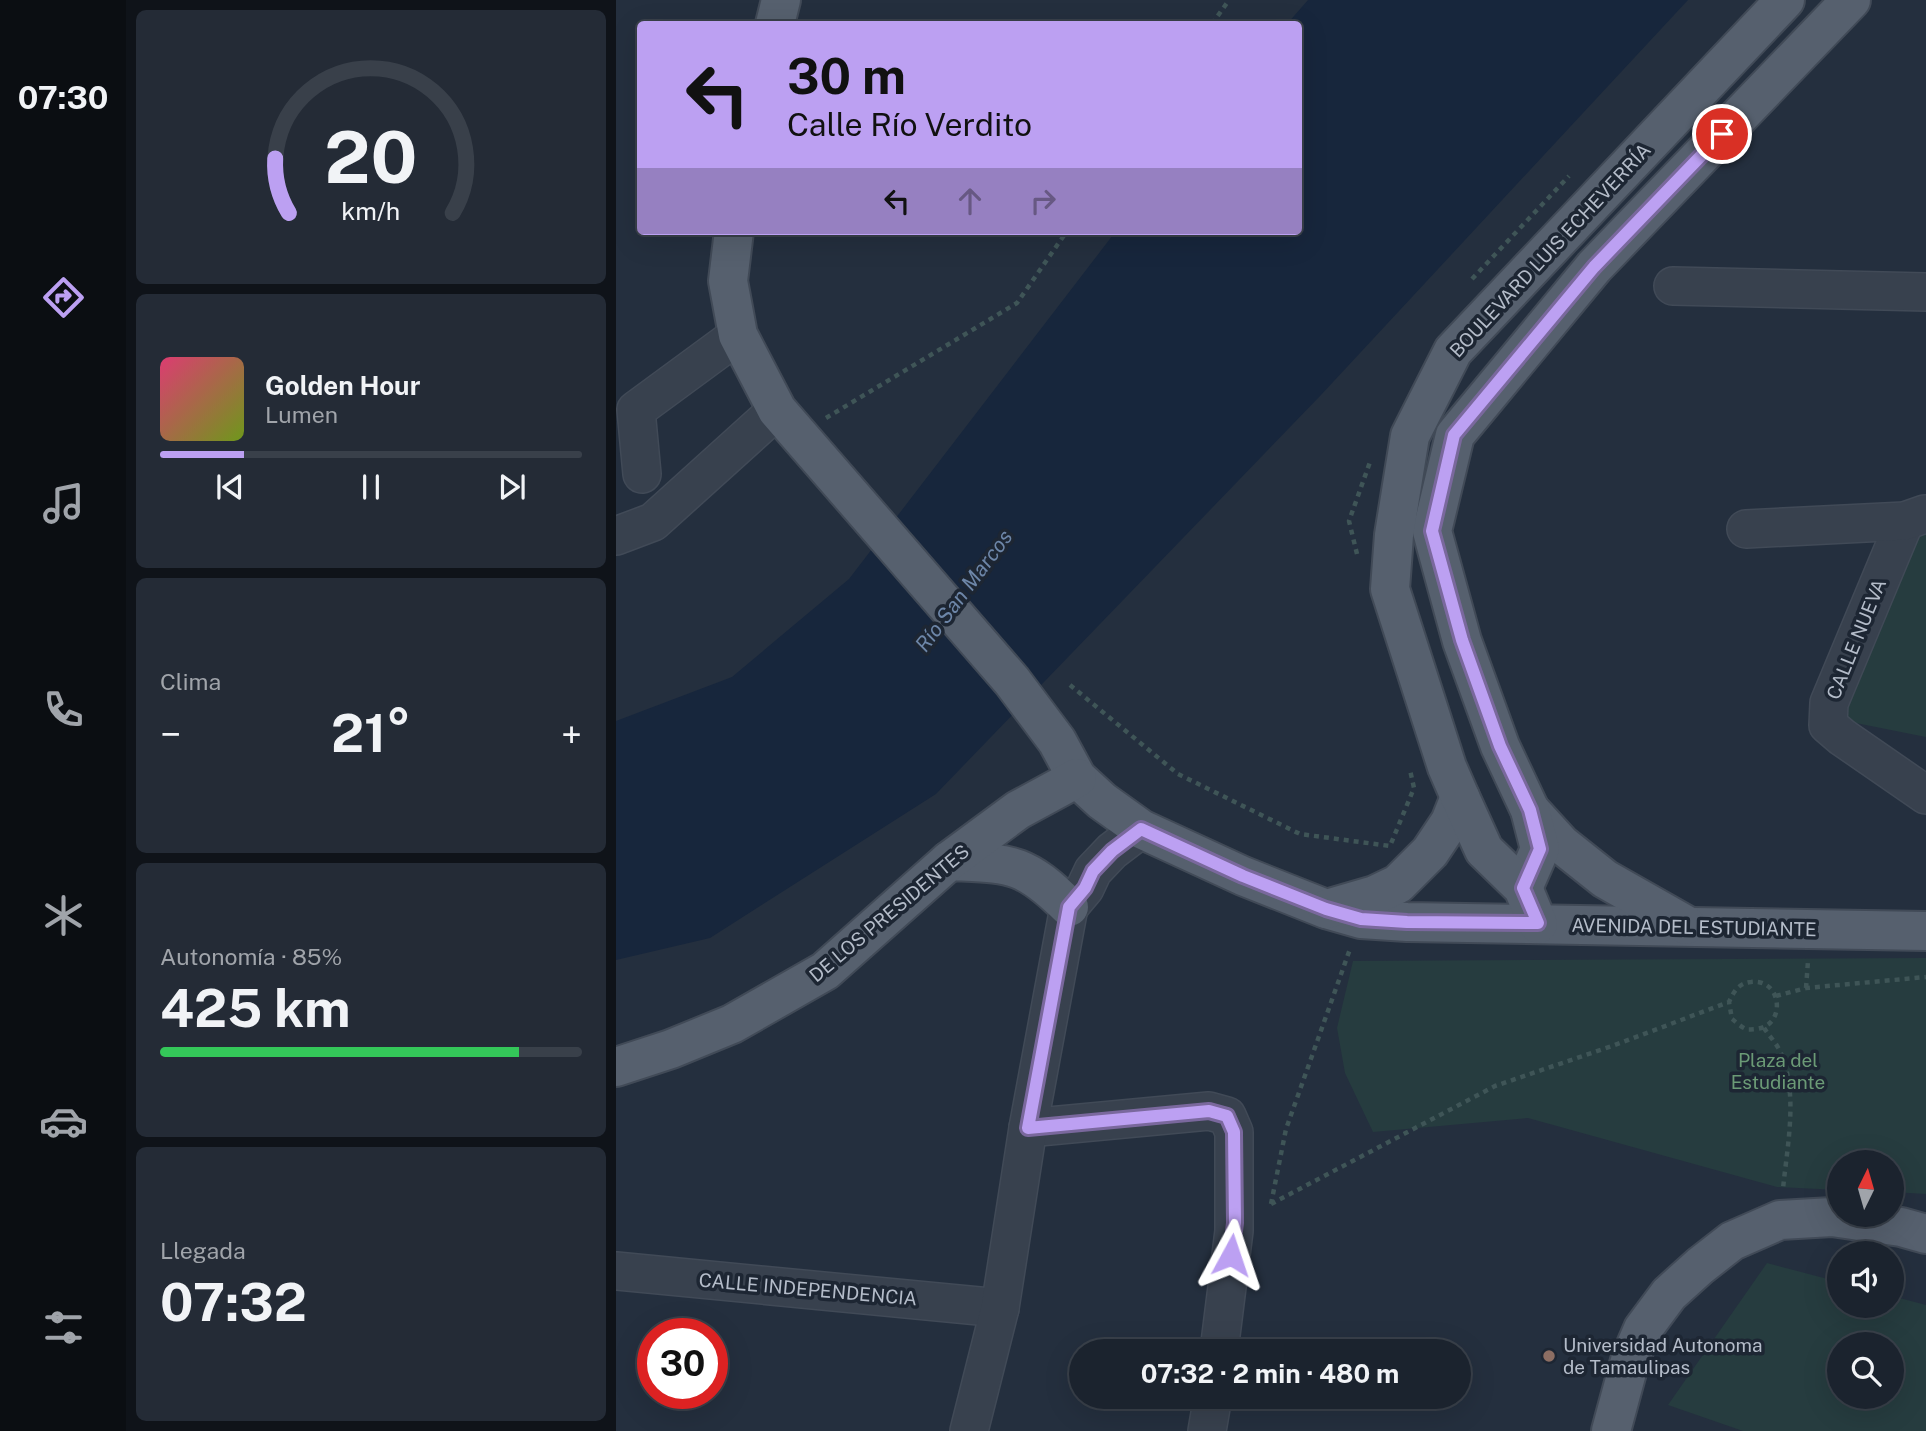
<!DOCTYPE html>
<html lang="es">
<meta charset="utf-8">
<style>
:root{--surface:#1b232e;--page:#242b36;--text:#f1f3f6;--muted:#a0a4aa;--line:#39404a;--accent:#bca0f2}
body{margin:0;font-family:"Public Sans",sans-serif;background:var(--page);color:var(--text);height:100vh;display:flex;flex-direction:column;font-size:26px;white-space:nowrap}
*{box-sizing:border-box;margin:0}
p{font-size:23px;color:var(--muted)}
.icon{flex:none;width:38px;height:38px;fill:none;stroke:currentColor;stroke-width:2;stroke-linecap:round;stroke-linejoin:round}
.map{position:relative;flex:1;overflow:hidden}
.drawer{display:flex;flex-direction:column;gap:10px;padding:10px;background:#0f1319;width:490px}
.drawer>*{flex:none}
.hud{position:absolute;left:21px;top:21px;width:665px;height:214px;border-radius:7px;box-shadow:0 7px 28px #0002,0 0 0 2px var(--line);background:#bca0f2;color:#111;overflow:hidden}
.needle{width:46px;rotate:5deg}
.tools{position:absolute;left:1211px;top:1150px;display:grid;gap:14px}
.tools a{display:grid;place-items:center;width:77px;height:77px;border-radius:50%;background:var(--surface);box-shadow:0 7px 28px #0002,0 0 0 2px var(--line);font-size:35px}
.speed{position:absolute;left:21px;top:1318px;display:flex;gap:14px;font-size:35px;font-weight:700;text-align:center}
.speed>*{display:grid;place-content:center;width:91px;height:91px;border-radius:50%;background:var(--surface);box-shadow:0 7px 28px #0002,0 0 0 2px var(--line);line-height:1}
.speed .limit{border:10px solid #d22;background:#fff;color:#111}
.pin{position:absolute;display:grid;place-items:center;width:60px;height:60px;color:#fff;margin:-30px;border:4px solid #fff;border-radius:50%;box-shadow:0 2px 7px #0007}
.me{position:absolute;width:77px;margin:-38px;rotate:5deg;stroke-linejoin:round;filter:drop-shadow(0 0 5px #0008)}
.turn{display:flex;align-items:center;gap:24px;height:147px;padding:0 35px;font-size:32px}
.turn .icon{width:91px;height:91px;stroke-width:2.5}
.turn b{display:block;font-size:49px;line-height:60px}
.lanes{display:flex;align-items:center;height:66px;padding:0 35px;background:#0003;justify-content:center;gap:35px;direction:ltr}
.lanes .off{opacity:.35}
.big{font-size:52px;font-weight:700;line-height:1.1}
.drawer .card{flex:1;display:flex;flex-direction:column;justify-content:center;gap:10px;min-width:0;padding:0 24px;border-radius:10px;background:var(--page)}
.drawer .dial{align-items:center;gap:0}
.dial svg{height:182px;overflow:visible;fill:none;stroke:var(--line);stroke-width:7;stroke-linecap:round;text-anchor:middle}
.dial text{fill:var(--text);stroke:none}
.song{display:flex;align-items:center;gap:21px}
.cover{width:84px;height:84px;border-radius:10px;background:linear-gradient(135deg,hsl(340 70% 55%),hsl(80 70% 35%))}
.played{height:7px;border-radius:4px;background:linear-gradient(90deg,var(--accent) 20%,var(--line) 20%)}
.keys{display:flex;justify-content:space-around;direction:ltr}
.heat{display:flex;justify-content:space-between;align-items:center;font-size:38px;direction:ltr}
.charge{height:10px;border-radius:5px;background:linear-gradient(90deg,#34c759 85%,var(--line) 0)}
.trip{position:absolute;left:453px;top:1339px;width:402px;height:70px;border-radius:35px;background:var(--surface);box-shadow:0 7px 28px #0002,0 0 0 2px var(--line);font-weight:700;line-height:70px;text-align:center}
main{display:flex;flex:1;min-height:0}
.menu{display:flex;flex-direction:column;width:126px;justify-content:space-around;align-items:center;background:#0b0e12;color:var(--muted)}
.menu .icon{width:49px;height:49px}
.menu .current{color:var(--accent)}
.menu b{font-size:32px;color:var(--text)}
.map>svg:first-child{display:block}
</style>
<main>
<nav class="menu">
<b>07:30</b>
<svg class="icon current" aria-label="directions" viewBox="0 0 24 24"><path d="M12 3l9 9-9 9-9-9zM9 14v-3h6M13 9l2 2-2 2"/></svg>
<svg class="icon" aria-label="music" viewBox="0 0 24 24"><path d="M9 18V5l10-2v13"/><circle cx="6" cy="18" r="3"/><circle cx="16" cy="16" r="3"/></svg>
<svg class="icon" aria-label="phone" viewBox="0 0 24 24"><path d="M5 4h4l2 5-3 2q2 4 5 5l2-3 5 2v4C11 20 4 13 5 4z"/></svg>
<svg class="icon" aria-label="climate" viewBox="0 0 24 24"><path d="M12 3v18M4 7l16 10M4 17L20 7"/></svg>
<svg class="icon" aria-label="car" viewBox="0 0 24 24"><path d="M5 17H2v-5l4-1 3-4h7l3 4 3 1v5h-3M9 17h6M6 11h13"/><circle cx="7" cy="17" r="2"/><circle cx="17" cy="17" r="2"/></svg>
<svg class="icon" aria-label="filters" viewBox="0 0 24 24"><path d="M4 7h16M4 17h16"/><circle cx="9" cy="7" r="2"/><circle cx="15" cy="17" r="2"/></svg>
</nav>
<section class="drawer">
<div class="card dial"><svg viewBox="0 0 100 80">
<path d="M14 69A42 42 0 1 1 86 69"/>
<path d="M14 69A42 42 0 0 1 8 45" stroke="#bca0f2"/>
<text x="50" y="56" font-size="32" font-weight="700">20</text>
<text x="50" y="72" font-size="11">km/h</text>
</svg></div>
<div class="card">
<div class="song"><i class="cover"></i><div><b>Golden Hour</b><p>Lumen</p></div></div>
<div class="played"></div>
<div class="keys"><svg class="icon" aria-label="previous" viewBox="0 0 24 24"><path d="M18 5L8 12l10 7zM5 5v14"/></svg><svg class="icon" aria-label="pause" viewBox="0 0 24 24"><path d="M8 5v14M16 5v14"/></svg><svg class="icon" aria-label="next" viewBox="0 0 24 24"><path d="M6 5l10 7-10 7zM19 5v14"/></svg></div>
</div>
<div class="card"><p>Clima</p>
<div class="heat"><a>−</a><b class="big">21°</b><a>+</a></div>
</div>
<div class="card"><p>Autonomía · 85%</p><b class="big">425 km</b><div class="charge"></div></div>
<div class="card"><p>Llegada</p><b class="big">07:32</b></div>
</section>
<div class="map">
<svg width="1310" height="1431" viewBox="0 0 1310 1431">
<rect width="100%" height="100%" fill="#242f3e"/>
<g fill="#263c3f" fill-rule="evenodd">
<polygon points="1310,524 1310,737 1235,722 1223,717 1272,561"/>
<polygon points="1310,958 1310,1194 1276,1192 1276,1162 1223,1162 1223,1190 1161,1187 912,1118 757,1132 729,1073 721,1028 737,961"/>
<path d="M1151,1263L1223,1282V1306H1276V1296L1310,1305V1431H1127L1052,1405ZM1223,1344H1276V1396H1223Z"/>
</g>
<polygon fill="#17263c" points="692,0 1072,0 705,395 320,794 94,938 0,960 0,721 116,677 233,579 500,231 682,231 682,24 671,24"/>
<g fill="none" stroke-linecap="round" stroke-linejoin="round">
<g stroke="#414a57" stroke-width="40">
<g id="minor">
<polyline points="1057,286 1310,292"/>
<polyline points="26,474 20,410 122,335"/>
<polyline points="1289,521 1213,703 1212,725 1226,737 1310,795"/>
<polyline points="1130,529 1289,521 1309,514"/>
<polyline points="0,536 37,522 161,410"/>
<polyline points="412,1128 593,1111 611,1116 618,1132 618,1231 603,1351"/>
<polyline points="0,1271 384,1308"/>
<polyline points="353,1431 384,1308 412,1128 453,907 469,888 477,871 496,851 525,829"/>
<polyline points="591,1431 597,1396"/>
</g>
</g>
<g stroke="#414a57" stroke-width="42">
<g id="major">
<polyline points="159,24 165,0"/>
<polyline points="118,231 112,281 122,335 161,410 396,681 441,741 461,778 486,801 525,829 627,876 710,909 745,919 791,922 1310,931"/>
<polyline points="914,810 945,844 989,879 1070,925"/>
<path d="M333,861C394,864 407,861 453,907"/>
<polyline points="907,888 924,849 914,810 884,746 846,641 816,531 839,435 978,267 1235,0"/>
<polyline points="711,909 759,895 782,884 814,852 834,822 844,797"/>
<polyline points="922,924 907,888 868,850 844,797 831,767 774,589 778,535 794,436 837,351 1169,0"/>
<polyline points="0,1067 55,1049 116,1024 209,971 333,861 402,810 461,778"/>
<polyline points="995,1431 1015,1357 1027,1329 1053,1294 1084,1266 1116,1241 1164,1220 1216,1217 1285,1227 1310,1234"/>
</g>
</g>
<g stroke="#3f5557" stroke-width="4.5" stroke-dasharray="5 5" stroke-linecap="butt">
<polyline points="596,24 613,0"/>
<polyline points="856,279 953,176"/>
<polyline points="210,418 401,303 451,231"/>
<polyline points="741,554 733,521 754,462"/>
<polyline points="454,685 562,774 684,834 774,846 798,788 794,770"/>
<polyline points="1190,988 1192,961"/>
<polyline points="1160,996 1190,988 1310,977"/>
<path d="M1148,1028C1154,1037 1163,1046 1166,1056C1182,1097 1171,1147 1167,1189"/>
<path d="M655,1204L879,1086L996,1046L1113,1002C1118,991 1123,983 1135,982C1166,978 1171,1026 1140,1029C1138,1029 1132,1030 1130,1029C1125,1027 1120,1022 1116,1019L1113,1002"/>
<polyline points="655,1204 670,1129 734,949"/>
</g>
<use href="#minor" stroke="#38414e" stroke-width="37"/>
<use href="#major" stroke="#56606e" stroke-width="38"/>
</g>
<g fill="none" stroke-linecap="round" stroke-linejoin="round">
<g stroke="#7a689d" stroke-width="18">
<polyline id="route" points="615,1255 619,1223 618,1132 611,1116 593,1111 412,1128 453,907 469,888 477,871 496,851 525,829 627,876 710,909 745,919 791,922 922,923 907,888 924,849 914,810 884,746 846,640 816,531 838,435 978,267 1106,134"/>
</g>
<use href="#route" stroke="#bca0f2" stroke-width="12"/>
</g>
<circle fill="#8d6e63" stroke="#1d2633" stroke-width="2.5" cx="933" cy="1356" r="7"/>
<g text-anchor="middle" stroke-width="7" stroke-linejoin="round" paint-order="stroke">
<g font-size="19" fill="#b4bcc9" stroke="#1d2633">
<text transform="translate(934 250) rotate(-47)" y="7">BOULEVARD LUIS ECHEVERRÍA</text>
<text transform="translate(1240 639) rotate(-68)" y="7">CALLE NUEVA</text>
<text transform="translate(273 913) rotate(-40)" y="7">DE LOS PRESIDENTES</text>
<text transform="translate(1078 927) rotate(1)" y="7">AVENIDA DEL ESTUDIANTE</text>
<text transform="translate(192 1289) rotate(5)" y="7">CALLE INDEPENDENCIA</text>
</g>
<g font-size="19" fill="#6b9a76" stroke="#1d2633">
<text x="1162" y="1067">Plaza del<tspan x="1162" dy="22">Estudiante</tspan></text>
</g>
<g font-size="19" fill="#b4bcc9" stroke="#1d2633" text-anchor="start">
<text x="947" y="1352">Universidad Autonoma<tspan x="947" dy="22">de Tamaulipas</tspan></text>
</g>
<g font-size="21" font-style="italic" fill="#6d86a8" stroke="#1d2633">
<text transform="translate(348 591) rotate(-53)" y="7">Río San Marcos</text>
</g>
</g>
</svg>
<div class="tools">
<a><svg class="needle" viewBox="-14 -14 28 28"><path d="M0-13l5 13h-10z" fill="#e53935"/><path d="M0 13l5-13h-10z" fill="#a0a4aa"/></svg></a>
<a><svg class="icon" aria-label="sound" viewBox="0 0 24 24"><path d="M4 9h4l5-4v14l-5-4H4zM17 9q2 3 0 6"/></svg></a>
<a><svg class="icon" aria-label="search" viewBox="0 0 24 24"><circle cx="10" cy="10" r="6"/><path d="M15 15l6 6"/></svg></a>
</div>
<div class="speed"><div class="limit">30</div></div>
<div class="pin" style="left:1106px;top:134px;background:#d93025"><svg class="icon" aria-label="arrive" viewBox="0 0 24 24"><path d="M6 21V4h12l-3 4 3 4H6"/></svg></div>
<svg class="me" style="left:615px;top:1255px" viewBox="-20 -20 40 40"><path d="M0-17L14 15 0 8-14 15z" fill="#bca0f2" stroke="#fff" stroke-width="4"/></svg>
<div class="trip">07:32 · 2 min · 480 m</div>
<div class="hud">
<div class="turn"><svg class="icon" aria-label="left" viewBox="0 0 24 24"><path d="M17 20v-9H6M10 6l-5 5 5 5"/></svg><div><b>30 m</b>Calle Río Verdito</div></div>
<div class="lanes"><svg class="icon" aria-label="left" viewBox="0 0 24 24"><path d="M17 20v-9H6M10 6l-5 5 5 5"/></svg><svg class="icon off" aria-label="ahead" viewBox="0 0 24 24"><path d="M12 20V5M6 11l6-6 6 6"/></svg><svg class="icon off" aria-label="right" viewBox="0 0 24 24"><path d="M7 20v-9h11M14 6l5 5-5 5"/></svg></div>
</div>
</div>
</main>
